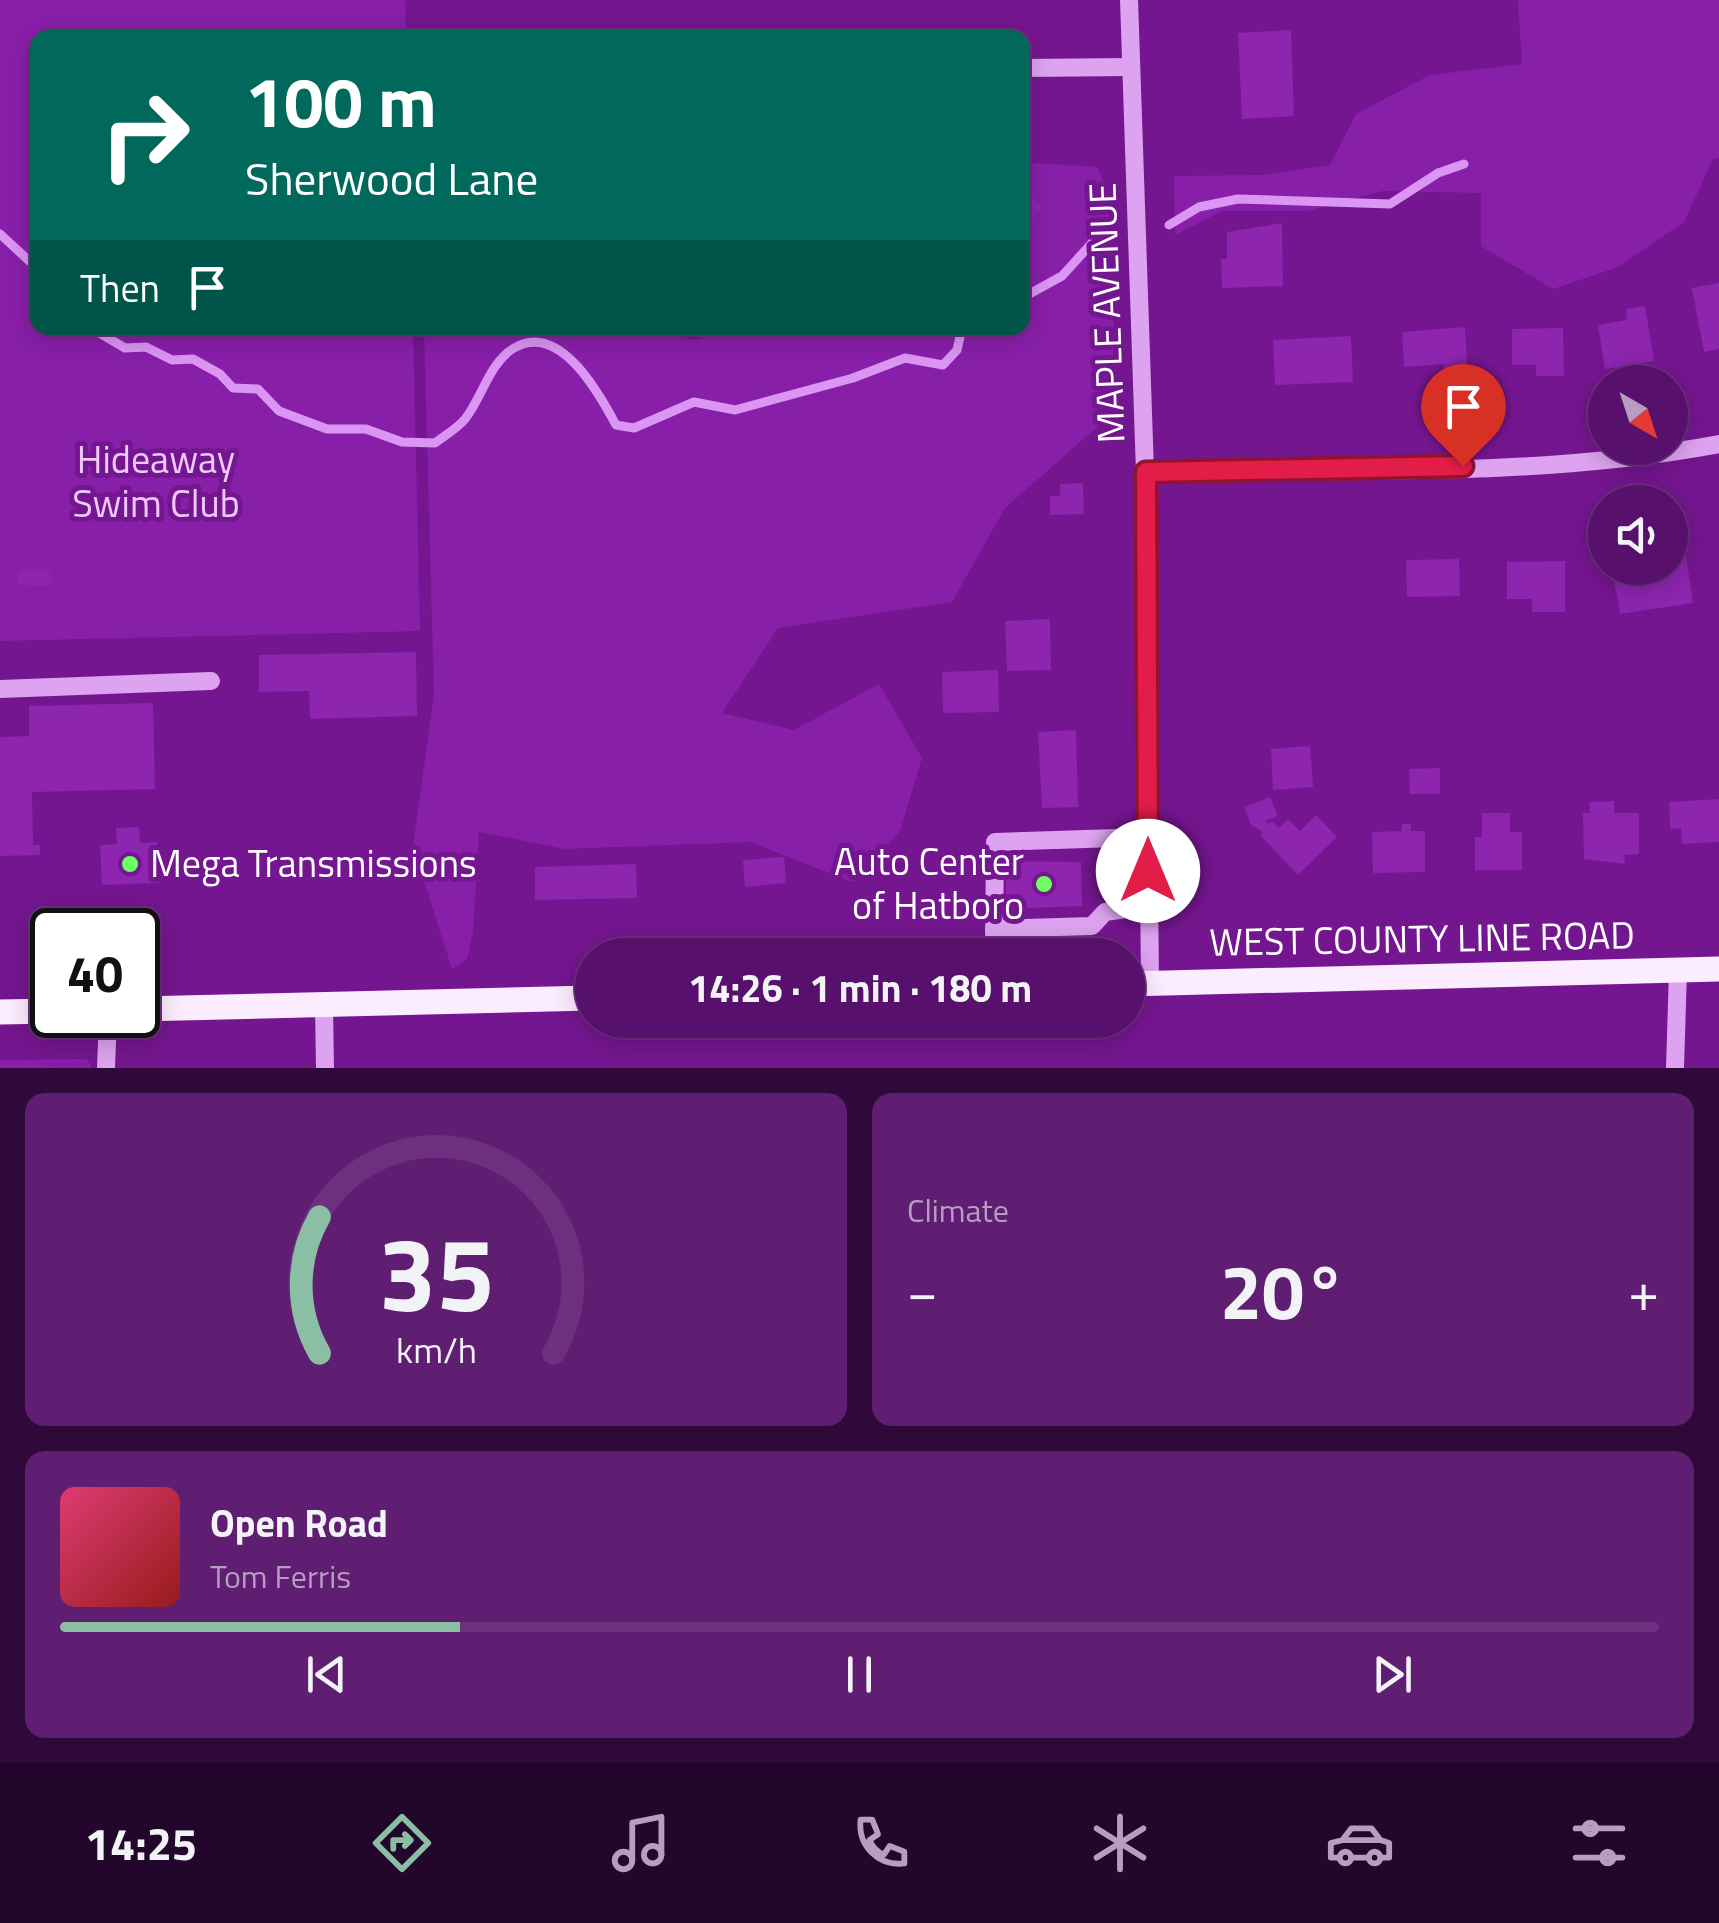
<!DOCTYPE html>
<meta charset="utf-8">
<style>
:root{--surface:#57106b;--page:#601e73;--text:#f1f3f6;--muted:#b69dc1;--line:#6d307e;--accent:#8abfa5}
body{margin:0;font-family:"Titillium Web",sans-serif;background:var(--page);color:var(--text);height:100vh;display:flex;flex-direction:column;font-size:38px;white-space:nowrap}
*{box-sizing:border-box;margin:0}
p{font-size:32px;color:var(--muted)}
.icon{flex:none;width:55px;height:55px;fill:none;stroke:currentColor;stroke-width:2;stroke-linecap:round;stroke-linejoin:round}
.map{position:relative;height:1068px;overflow:hidden}
.sheet{display:flex;flex-direction:column;gap:25px;padding:25px;background:#30093b;flex:1}
.sheet>*{flex:none}
.guide{position:absolute;left:30px;top:30px;width:1000px;height:305px;border-radius:20px;box-shadow:0 5px 25px #0003,0 0 0 2px var(--line);background:#00695c;color:#fff;overflow:hidden}
.needle{width:65px;rotate:141deg}
.controls{position:absolute;left:1588px;top:365px;display:grid;gap:20px}
.controls a{display:grid;place-items:center;width:100px;height:100px;border-radius:50%;background:var(--surface);box-shadow:0 5px 25px #0003,0 0 0 2px var(--line);font-size:50px}
.speed{position:absolute;left:30px;top:908px;display:flex;gap:20px;font-size:50px;font-weight:700;text-align:center}
.speed>*{display:grid;place-content:center;width:130px;height:130px;border-radius:50%;background:var(--surface);box-shadow:0 5px 25px #0003,0 0 0 2px var(--line);line-height:1}
.speed .limit{border:5px solid #111;border-radius:15px;background:#fff;color:#111}
.pin{position:absolute;display:grid;place-items:center;width:85px;height:85px;color:#fff;margin:-102px -42px;border-radius:50% 50% 50% 0;rotate:-45deg;box-shadow:0 0 10px #0007}
.pin .icon{rotate:45deg}
.me{position:absolute;width:110px;margin:-55px;rotate:0deg;stroke-linejoin:round;filter:drop-shadow(0 0 8px #0008)}
.turn{display:flex;align-items:center;gap:35px;height:210px;padding:0 50px;font-size:45px}
.turn .icon{width:130px;height:130px;stroke-width:2.5}
.turn b{display:block;font-size:70px;line-height:85px}
.then{display:flex;align-items:center;height:95px;padding:0 50px;background:#0003;gap:20px;font-size:38px}
.big{font-size:75px;font-weight:700;line-height:1.1}
.sheet .tile{flex:1;display:flex;flex-direction:column;justify-content:center;gap:15px;min-width:0;padding:0 35px;border-radius:20px;background:var(--page)}
.sheet .dial{align-items:center;gap:0}
.dial svg{height:260px;overflow:visible;fill:none;stroke:var(--line);stroke-width:7;stroke-linecap:round;text-anchor:middle}
.dial text{fill:var(--text);stroke:none}
.song{display:flex;align-items:center;gap:30px}
.cover{width:120px;height:120px;border-radius:15px;background:linear-gradient(135deg,hsl(340 70% 55%),hsl(0 70% 35%))}
.played{height:10px;border-radius:5px;background:linear-gradient(90deg,var(--accent) 25%,var(--line) 25%)}
.keys{display:flex;justify-content:space-around;direction:ltr}
.heat{display:flex;justify-content:space-between;align-items:center;font-size:55px;direction:ltr}
.sheet .tiles{flex:1;display:grid;gap:25px;grid-template-columns:1fr 1fr}
.tile:last-child{grid-column:span 2}
.trip{position:absolute;left:575px;top:938px;width:570px;height:100px;border-radius:50px;background:var(--surface);box-shadow:0 5px 25px #0003,0 0 0 2px var(--line);font-weight:700;line-height:100px;text-align:center}
.dock{display:flex;height:160px;justify-content:space-around;align-items:center;background:#23062b;color:var(--muted)}
.dock .icon{width:70px;height:70px}
.dock .active{color:var(--accent)}
.dock b{font-size:45px;color:var(--text)}
.map>svg:first-child{display:block}
</style>
<div class="map">
<svg width="1719" height="1068" viewBox="0 0 1719 1068">
<rect width="100%" height="100%" fill="#74168f"/>
<g fill="#881fa9">
<polygon points="0,0 405,0 406,37 38,38 38,328 413,328 420,631 0,641"/>
<polygon points="1518,0 1719,0 1719,158 1713,159 1684,222 1618,267 1553,289 1481,246 1481,193 1383,191 1307,211 1222,211 1175,235 1174,176 1261,175 1330,165 1356,114 1430,75 1522,64"/>
<polygon points="1033,163 1097,167 1116,212 1112,414 1005,508 952,602 778,628 722,713 794,730 879,684 922,758 900,831 852,882 750,842 564,849 479,832 473,932 467,959 452,969 413,846 434,694 424,328 639,328 694,340 742,328 1022,328 1023,184"/>
<polygon points="87,1059 92,1068 0,1068 0,1060"/>
</g>
<g fill="none" stroke-linecap="round" stroke-linejoin="round">
<g stroke="#db95f3" stroke-width="9">
<polyline points="1169,225 1199,207 1238,199 1390,204 1438,173 1464,164"/>
<polyline points="0,234 38,269"/>
<polyline points="1022,298 1062,276 1101,233"/>
<path d="M91,328L125,348L146,347L172,360L193,359L220,374L233,388L258,389L279,411L327,429H366L402,442L435,443C444,436 458,428 465,419C482,398 489,363 514,348C560,321 600,395 616,425L634,428L694,402L735,410L853,378L905,358L943,365L957,350L962,328"/>
</g>
</g>
<g fill="#8d25ae">
<polygon points="1291,30 1294,116 1242,119 1238,33"/>
<polygon points="1022,187 1043,208 1022,228"/>
<polygon points="1282,223 1283,286 1222,288 1221,259 1227,259 1227,232"/>
<polygon points="1719,283 1719,349 1704,352 1692,288"/>
<polygon points="1645,306 1654,361 1605,369 1598,325 1627,320 1626,309"/>
<polygon points="1465,327 1468,380 1445,382 1444,364 1404,367 1402,332"/>
<polygon points="1563,328 1564,376 1536,376 1536,365 1512,365 1512,329"/>
<polygon points="1351,336 1353,382 1275,385 1273,340"/>
<polygon points="1083,483 1084,514 1050,515 1050,496 1060,496 1060,484"/>
<polygon points="1685,549 1693,603 1620,614 1612,568 1670,568 1670,551"/>
<polygon points="1459,559 1460,596 1407,597 1406,560"/>
<polygon points="1565,561 1565,612 1532,612 1532,599 1507,599 1507,562"/>
<polygon points="21,569 48,569 53,580 47,586 20,585 16,579"/>
<polygon points="1050,619 1051,670 1007,671 1005,621"/>
<polygon points="416,652 417,716 310,719 309,691 259,692 259,655"/>
<polygon points="998,670 999,712 943,713 942,672"/>
<polygon points="153,703 155,789 32,792 33,845 40,845 40,855 0,856 0,737 29,736 29,706"/>
<polygon points="1076,730 1078,807 1042,808 1038,732"/>
<polygon points="1310,746 1313,787 1273,790 1271,749"/>
<polygon points="1440,768 1440,794 1410,794 1409,769"/>
<polygon points="1270,797 1278,816 1265,821 1268,824 1272,821 1279,828 1288,819 1300,831 1316,815 1337,837 1298,875 1260,835 1263,832 1251,825 1244,807"/>
<polygon points="1719,799 1719,842 1682,844 1681,828 1670,829 1669,802"/>
<polygon points="1614,801 1614,813 1639,813 1639,854 1624,855 1625,864 1584,859 1583,813 1590,813 1589,802"/>
<polygon points="1482,813 1510,813 1510,832 1522,832 1522,870 1475,870 1475,837 1482,837"/>
<polygon points="1402,824 1411,824 1411,831 1425,831 1425,872 1373,873 1372,832 1402,831"/>
<polygon points="139,827 140,843 157,842 159,883 102,885 100,845 117,844 116,828"/>
<polygon points="784,857 786,883 745,887 743,860"/>
<polygon points="1006,861 1081,862 1082,906 1006,909"/>
<polygon points="636,864 637,898 535,900 535,867"/>
</g>
<g fill="none" stroke-linecap="round" stroke-linejoin="round">
<g stroke="#dda3f0" stroke-width="18">
<polyline points="1129,0 1145,472 1150,984"/>
<polyline points="1022,68 1130,67"/>
<path d="M1145,472C1335,469 1532,479 1719,444"/>
<polyline points="0,689 211,681"/>
<polyline points="994,929 1092,926 1105,912 1148,906"/>
<polyline points="994,955 995,842 1148,837"/>
<polyline points="324,1005 325,1068"/>
<polyline points="106,1068 108,1015"/>
<polyline points="1675,1068 1678,970"/>
</g>
<g stroke="#fcecff" stroke-width="25">
<polyline points="1128,984 1719,969"/>
<polyline points="138,1009 592,998"/>
<polyline points="0,1012 52,1011"/>
</g>
</g>
<g fill="none" stroke-linecap="round" stroke-linejoin="round">
<g stroke="#92132f" stroke-width="25">
<polyline id="route" points="1148,871 1146,472 1463,466"/>
</g>
<use href="#route" stroke="#e11d48" stroke-width="18"/>
</g>
<g fill="#6eff62" stroke="#74168f" stroke-width="4">
<circle cx="130" cy="864" r="10"/>
<circle cx="1044" cy="884" r="10"/>
</g>
<g text-anchor="middle" stroke-width="10" stroke-linejoin="round" paint-order="stroke">
<g font-size="38" fill="#fff" stroke="#74168f">
<text transform="translate(1107 313) rotate(-92)" y="13">MAPLE AVENUE</text>
<text transform="translate(1422 939) rotate(-1)" y="13">WEST COUNTY LINE ROAD</text>
</g>
<g font-size="38" fill="#efc9fb" stroke="#74168f">
<text x="156" y="473">Hideaway<tspan x="156" dy="44">Swim Club</tspan></text>
</g>
<g font-size="38" fill="#fff" stroke="#74168f" text-anchor="end">
<text x="1024" y="875">Auto Center<tspan x="1024" dy="44">of Hatboro</tspan></text>
<text x="150" y="877" text-anchor="start">Mega Transmissions</text>
</g>
</g>
</svg>
<div class="controls">
<a><svg class="needle" viewBox="-14 -14 28 28"><path d="M0-13l5 13h-10z" fill="#e53935"/><path d="M0 13l5-13h-10z" fill="#b69dc1"/></svg></a>
<a><svg class="icon" aria-label="sound" viewBox="0 0 24 24"><path d="M4 9h4l5-4v14l-5-4H4zM17 9q2 3 0 6"/></svg></a>
</div>
<div class="speed"><div class="limit">40</div></div>
<div class="pin" style="left:1463px;top:466px;background:#d93025"><svg class="icon" aria-label="arrive" viewBox="0 0 24 24"><path d="M6 21V4h12l-3 4 3 4H6"/></svg></div>
<svg class="me" style="left:1148px;top:871px" viewBox="-20 -20 40 40"><circle r="19" fill="#fff"/><path d="M0-13L10 11 0 6-10 11z" fill="#e11d48"/></svg>
<div class="trip">14:26 · 1 min · 180 m</div>
<div class="guide">
<div class="turn"><svg class="icon" aria-label="right" viewBox="0 0 24 24"><path d="M7 20v-9h11M14 6l5 5-5 5"/></svg><div><b>100 m</b>Sherwood Lane</div></div>
<div class="then">Then<svg class="icon" aria-label="arrive" viewBox="0 0 24 24"><path d="M6 21V4h12l-3 4 3 4H6"/></svg></div>
</div>
</div>
<section class="sheet">
<div class="tiles">
<div class="tile dial"><svg viewBox="0 0 100 80">
<path d="M14 69A42 42 0 1 1 86 69"/>
<path d="M14 69A42 42 0 0 1 14 27" stroke="#8abfa5"/>
<text x="50" y="56" font-size="32" font-weight="700">35</text>
<text x="50" y="72" font-size="11">km/h</text>
</svg></div>
<div class="tile"><p>Climate</p>
<div class="heat"><a>−</a><b class="big">20°</b><a>+</a></div>
</div>
<div class="tile">
<div class="song"><i class="cover"></i><div><b>Open Road</b><p>Tom Ferris</p></div></div>
<div class="played"></div>
<div class="keys"><svg class="icon" aria-label="previous" viewBox="0 0 24 24"><path d="M18 5L8 12l10 7zM5 5v14"/></svg><svg class="icon" aria-label="pause" viewBox="0 0 24 24"><path d="M8 5v14M16 5v14"/></svg><svg class="icon" aria-label="next" viewBox="0 0 24 24"><path d="M6 5l10 7-10 7zM19 5v14"/></svg></div>
</div>
</div>
</section>
<nav class="dock">
<b>14:25</b>
<svg class="icon active" aria-label="directions" viewBox="0 0 24 24"><path d="M12 3l9 9-9 9-9-9zM9 14v-3h6M13 9l2 2-2 2"/></svg>
<svg class="icon" aria-label="music" viewBox="0 0 24 24"><path d="M9 18V5l10-2v13"/><circle cx="6" cy="18" r="3"/><circle cx="16" cy="16" r="3"/></svg>
<svg class="icon" aria-label="phone" viewBox="0 0 24 24"><path d="M5 4h4l2 5-3 2q2 4 5 5l2-3 5 2v4C11 20 4 13 5 4z"/></svg>
<svg class="icon" aria-label="climate" viewBox="0 0 24 24"><path d="M12 3v18M4 7l16 10M4 17L20 7"/></svg>
<svg class="icon" aria-label="car" viewBox="0 0 24 24"><path d="M5 17H2v-5l4-1 3-4h7l3 4 3 1v5h-3M9 17h6M6 11h13"/><circle cx="7" cy="17" r="2"/><circle cx="17" cy="17" r="2"/></svg>
<svg class="icon" aria-label="filters" viewBox="0 0 24 24"><path d="M4 7h16M4 17h16"/><circle cx="9" cy="7" r="2"/><circle cx="15" cy="17" r="2"/></svg>
</nav>
